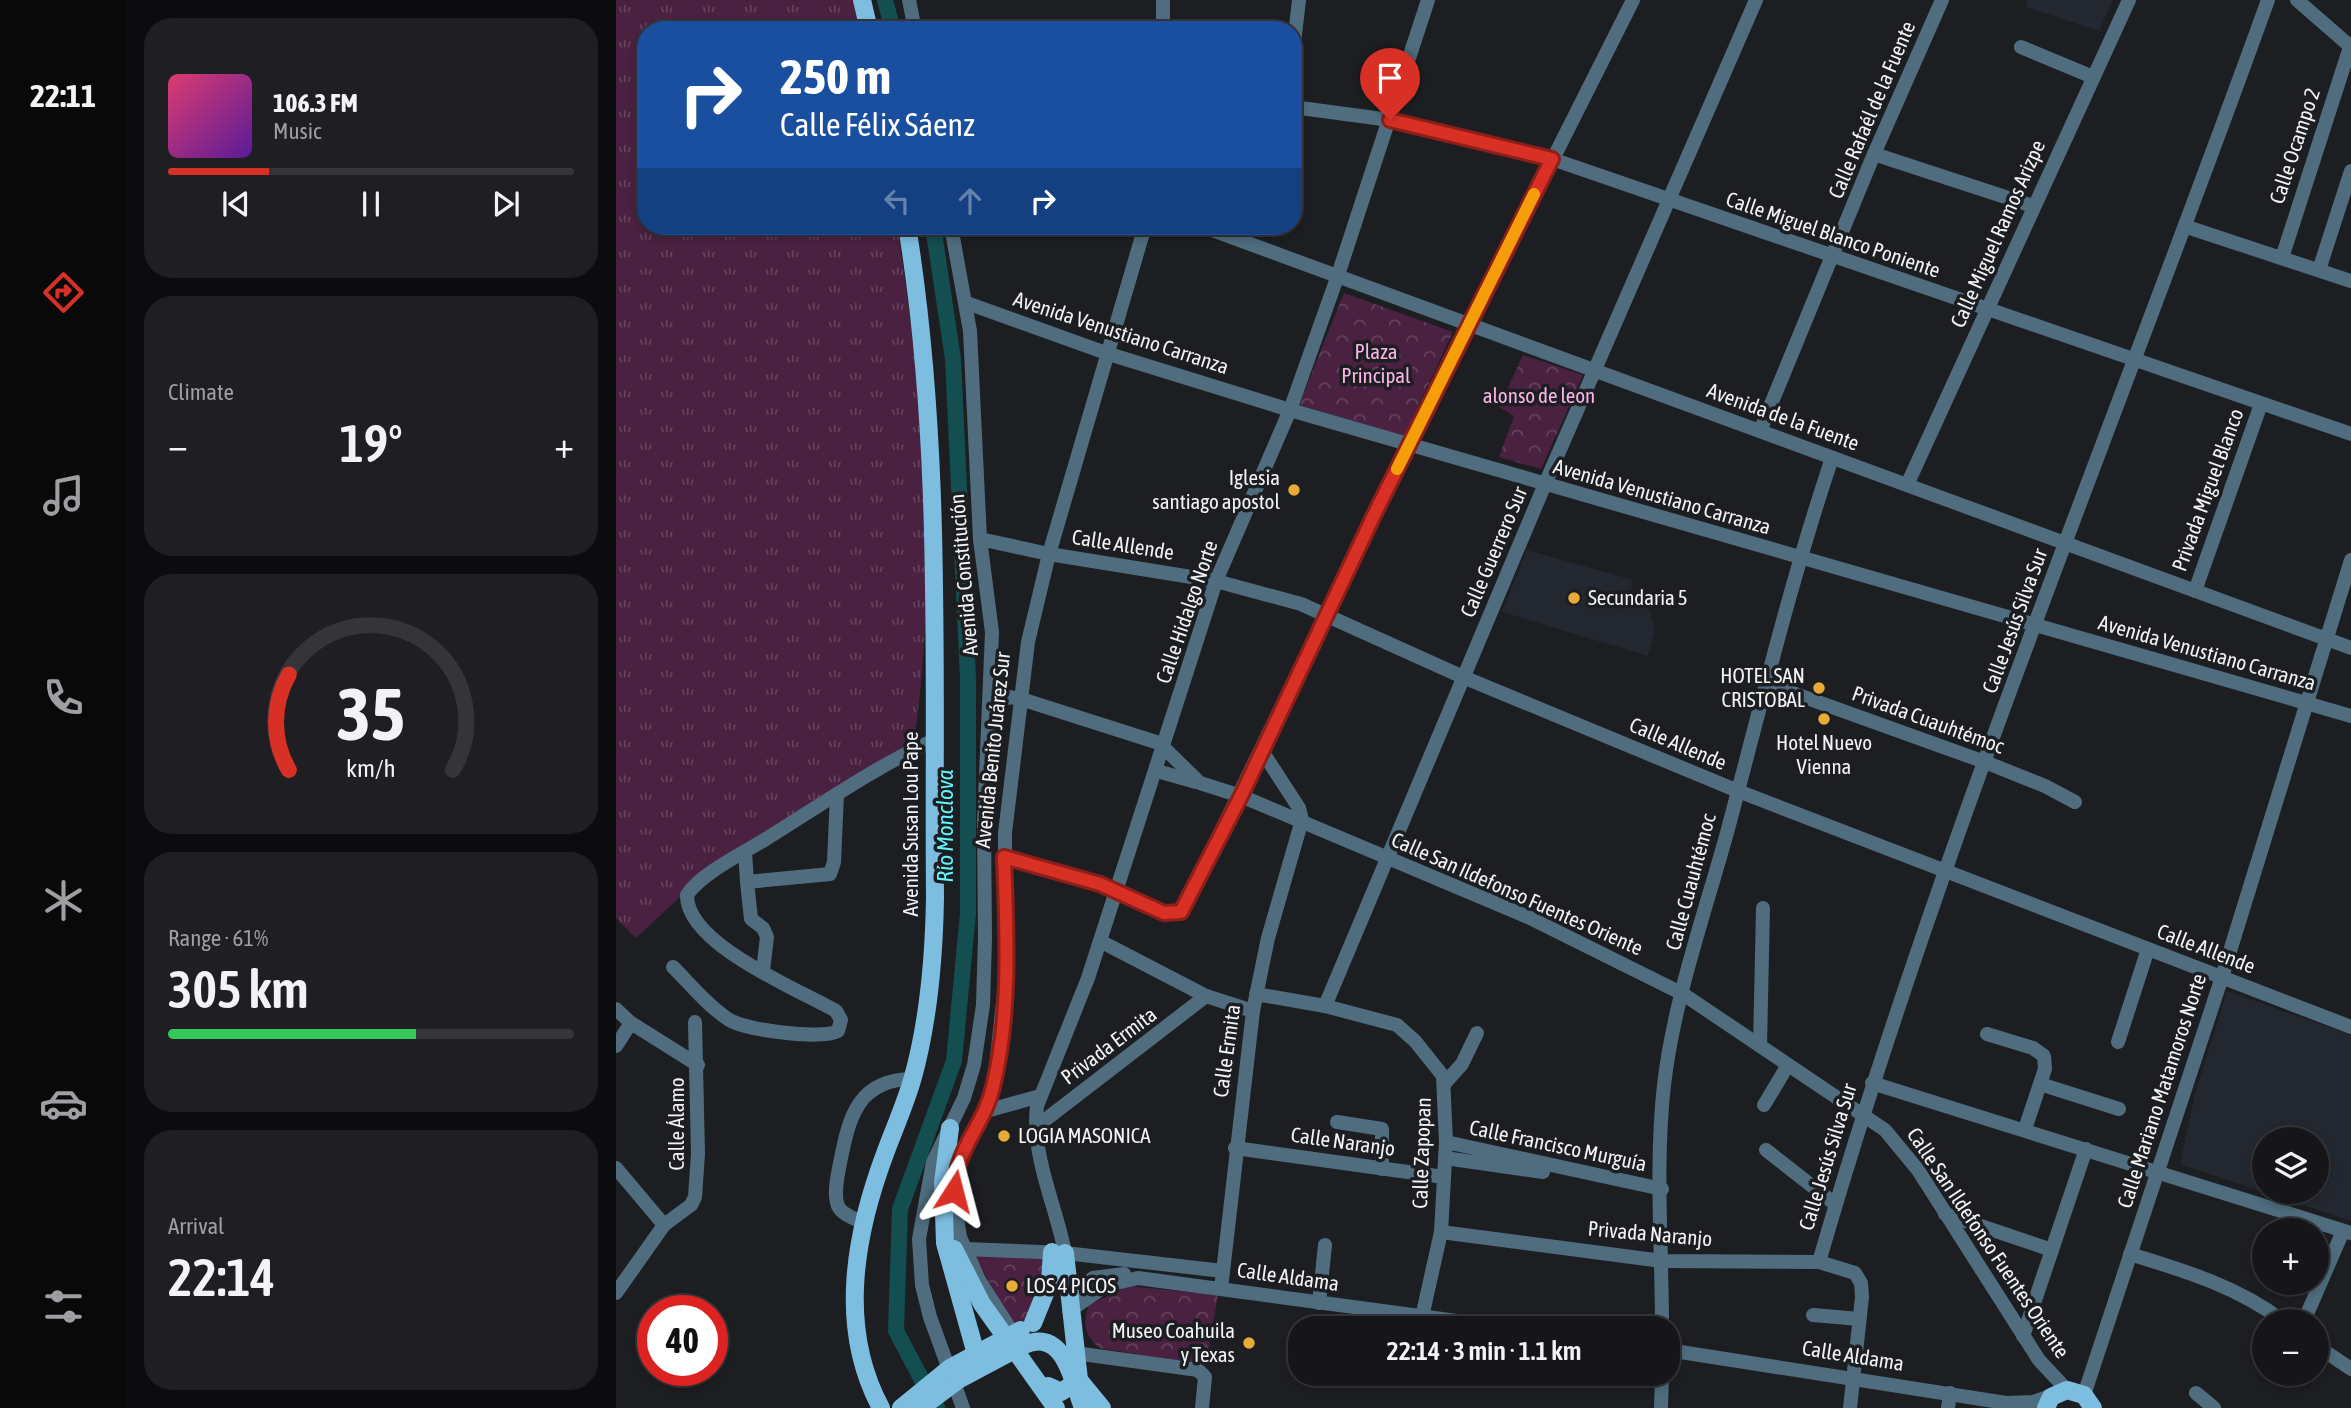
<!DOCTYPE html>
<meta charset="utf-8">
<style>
:root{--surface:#16161a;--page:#1f1f23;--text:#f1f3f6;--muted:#9e9fa2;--line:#353539;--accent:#d93025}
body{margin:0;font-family:"Asap Condensed",sans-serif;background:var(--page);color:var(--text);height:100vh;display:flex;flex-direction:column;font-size:26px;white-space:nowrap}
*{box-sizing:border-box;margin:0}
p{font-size:23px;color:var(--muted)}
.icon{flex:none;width:38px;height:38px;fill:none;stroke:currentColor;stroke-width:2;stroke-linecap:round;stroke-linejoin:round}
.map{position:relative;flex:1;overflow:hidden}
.panel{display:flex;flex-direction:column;gap:18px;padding:18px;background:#0c0c0e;width:490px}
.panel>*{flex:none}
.top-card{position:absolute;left:21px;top:21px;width:665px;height:214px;border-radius:28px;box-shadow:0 4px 10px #0003,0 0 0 2px var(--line);background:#1a4fa0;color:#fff;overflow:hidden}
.fabs{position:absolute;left:1636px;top:1127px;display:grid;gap:14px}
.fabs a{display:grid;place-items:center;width:77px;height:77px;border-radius:50%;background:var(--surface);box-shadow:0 4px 10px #0003,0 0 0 2px var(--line);font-size:35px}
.speed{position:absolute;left:21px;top:1295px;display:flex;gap:14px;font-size:35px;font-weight:700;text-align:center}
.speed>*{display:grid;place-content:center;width:91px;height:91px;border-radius:50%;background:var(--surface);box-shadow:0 4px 10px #0003,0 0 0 2px var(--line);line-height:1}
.speed .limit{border:10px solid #d22;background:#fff;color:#111}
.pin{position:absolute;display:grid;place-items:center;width:60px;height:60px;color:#fff;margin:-72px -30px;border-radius:50% 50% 50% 0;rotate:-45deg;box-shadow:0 0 7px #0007}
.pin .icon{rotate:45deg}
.me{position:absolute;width:77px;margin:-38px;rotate:9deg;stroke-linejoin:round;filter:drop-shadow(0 0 5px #0008)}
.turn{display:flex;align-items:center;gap:24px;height:147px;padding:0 28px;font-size:32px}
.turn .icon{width:91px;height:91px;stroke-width:2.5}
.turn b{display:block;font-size:49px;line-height:60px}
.lanes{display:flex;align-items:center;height:66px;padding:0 28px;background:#0003;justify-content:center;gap:35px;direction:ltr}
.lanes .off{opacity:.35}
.big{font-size:52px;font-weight:600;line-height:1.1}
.panel .card{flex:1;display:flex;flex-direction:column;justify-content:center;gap:10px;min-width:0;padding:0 24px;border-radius:28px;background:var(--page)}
.panel .dial{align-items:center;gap:0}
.dial svg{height:182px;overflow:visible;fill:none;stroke:var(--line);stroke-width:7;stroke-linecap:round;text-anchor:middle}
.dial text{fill:var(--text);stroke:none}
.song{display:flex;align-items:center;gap:21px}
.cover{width:84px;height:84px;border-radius:10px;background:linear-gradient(135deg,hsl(340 70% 55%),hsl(270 70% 35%))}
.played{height:7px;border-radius:4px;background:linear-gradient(90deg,var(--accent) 25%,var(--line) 25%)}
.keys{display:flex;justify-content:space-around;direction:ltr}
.heat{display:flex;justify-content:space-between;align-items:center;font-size:38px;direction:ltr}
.charge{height:10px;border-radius:5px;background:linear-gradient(90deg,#34c759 61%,var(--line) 0)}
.trip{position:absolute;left:672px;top:1316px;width:392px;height:70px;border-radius:28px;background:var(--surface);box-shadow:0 4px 10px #0003,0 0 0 2px var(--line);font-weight:600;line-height:70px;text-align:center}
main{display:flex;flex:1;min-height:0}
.menu{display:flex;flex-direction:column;width:126px;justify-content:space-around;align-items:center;background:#09090a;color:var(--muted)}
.menu .icon{width:49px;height:49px}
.menu .selected{color:var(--accent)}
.menu b{font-size:32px;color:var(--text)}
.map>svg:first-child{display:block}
</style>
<main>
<nav class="menu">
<b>22:11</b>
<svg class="icon selected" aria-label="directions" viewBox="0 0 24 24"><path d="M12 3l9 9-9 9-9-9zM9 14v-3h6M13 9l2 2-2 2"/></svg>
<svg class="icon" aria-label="music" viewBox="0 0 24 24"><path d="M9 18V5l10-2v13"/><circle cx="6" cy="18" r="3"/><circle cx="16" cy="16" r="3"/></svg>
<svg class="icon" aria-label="phone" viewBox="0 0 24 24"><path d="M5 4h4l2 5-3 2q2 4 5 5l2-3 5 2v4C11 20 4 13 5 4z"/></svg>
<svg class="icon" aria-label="climate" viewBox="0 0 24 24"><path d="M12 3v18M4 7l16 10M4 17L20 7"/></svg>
<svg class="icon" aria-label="car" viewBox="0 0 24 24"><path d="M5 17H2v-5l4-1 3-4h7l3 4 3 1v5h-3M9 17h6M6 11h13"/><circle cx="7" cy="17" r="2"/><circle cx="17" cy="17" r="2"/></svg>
<svg class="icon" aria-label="filters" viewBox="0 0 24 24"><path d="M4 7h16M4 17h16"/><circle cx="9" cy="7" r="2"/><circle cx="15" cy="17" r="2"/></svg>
</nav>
<section class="panel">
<div class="card">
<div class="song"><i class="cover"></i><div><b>106.3 FM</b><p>Music</p></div></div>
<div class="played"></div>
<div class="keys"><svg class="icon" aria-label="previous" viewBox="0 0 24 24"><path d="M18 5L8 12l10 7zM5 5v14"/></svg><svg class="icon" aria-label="pause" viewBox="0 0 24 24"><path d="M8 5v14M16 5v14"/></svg><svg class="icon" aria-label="next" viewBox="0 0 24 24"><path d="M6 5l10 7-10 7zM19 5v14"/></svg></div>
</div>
<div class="card"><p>Climate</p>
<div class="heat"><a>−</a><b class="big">19°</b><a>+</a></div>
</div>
<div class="card dial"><svg viewBox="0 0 100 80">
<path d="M14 69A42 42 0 1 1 86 69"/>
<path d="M14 69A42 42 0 0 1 14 27" stroke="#d93025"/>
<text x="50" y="56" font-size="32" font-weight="700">35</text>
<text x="50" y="72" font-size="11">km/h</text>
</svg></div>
<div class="card"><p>Range · 61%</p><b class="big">305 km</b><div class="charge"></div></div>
<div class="card"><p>Arrival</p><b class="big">22:14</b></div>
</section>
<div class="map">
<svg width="1735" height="1408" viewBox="0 0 1735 1408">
<defs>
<pattern id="grass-tufts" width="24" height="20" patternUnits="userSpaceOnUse" patternTransform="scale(1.75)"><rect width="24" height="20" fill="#4a2141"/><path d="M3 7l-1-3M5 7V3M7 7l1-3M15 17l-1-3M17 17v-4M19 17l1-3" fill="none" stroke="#65425d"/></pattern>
<pattern id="park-crowns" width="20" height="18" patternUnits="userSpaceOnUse" patternTransform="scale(1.75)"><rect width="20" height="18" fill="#4a2141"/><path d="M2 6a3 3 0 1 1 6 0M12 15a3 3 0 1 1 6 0" fill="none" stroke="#65425d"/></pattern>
</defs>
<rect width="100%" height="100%" fill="#1d1e22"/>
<g fill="#23272f" fill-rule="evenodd">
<polygon points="1411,0 1497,0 1483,31 1410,7"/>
<polygon points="911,550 1017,580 1015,591 1031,604 1039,630 1032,656 886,612"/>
<path d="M1611,991L1735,1035V1221L1564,1164L1579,1094ZM1648,1139H1701V1192H1648Z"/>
</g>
<path fill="url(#grass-tufts)" d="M0,0H238L245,30H30V226H281C307,396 323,570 298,742L79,883L20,938L0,918Z"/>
<g fill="url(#park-crowns)">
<polygon points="728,293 837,332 788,436 683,405"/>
<polygon points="907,355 967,375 925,469 883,457 898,416 883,407"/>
<path d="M358,1255L426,1257L431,1262C427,1285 424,1319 397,1325Z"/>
<path d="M512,1286L602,1295L590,1365L483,1348C469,1335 466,1324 473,1305Z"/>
</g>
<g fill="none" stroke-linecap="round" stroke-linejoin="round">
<g stroke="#134e50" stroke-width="16">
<polyline points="269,0 277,30"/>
<polyline points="317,226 337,359 352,678 352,913 338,1061 284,1209 280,1331 321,1408"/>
</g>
<g stroke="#4f6d7e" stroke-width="14">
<polyline points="293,0 299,30"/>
<polyline points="547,0 547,30"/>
<polyline points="1681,0 1735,47"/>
<polyline points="1405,47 1477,77"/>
<polyline points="677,52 683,0"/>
<polyline points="677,107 774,120 936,159 1735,434"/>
<polyline points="1258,154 1417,206"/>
<polyline points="335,226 354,331 364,539 376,632 368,823 369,938 367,1005 358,1065 348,1098 317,1162 303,1239 306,1285 314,1317 347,1408"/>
<polyline points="585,226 1735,648"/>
<polyline points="1571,227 1735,281"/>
<polyline points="1666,258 1735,44"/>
<polyline points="1703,270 1735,171"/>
<polyline points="351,303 493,354 674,410 1735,716"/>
<polyline points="1144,431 1258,154 1326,0"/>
<polyline points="1291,485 1513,0"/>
<polyline points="364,539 433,554 600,581 685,604 847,677 1122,791 1735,1027"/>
<polyline points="1579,591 1645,404"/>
<polyline points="1149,683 1369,762 1429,786 1459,802"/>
<polyline points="375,703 393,697 405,699 543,743 584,783 625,796 912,917 1067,994 1269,1130 1302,1170 1423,1360 1451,1390"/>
<polyline points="541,771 580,782"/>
<polyline points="129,852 131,882"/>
<polyline points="388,857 484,884 548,913 561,913 568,907 793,445 1017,0"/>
<polyline points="484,941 590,996 637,1011"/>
<path d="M57,967C75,985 91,1005 112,1019C127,1030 206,1040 222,1031L225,1020L220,1011C183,990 70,944 71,895C84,874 129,852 150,839C206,804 259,767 318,740"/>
<polyline points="147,971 151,937 147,928 135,919 131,882 214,874 218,862 221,794"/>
<polyline points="640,994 709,1006 781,1025 799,1041 827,1076 830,1142 825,1232 806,1317"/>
<polyline points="709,1006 929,484 1140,0"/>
<polyline points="0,1009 15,1023 82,1065"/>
<polyline points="1371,1034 1417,1048 1428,1056 1429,1069 1409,1129"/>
<polyline points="1502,1042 1532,949"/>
<polyline points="0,1046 15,1023"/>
<polyline points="1144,1046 1147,908"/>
<polyline points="829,1083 846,1064 861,1033"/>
<polyline points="1256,1083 1735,1233"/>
<polyline points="1424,1084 1503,1109"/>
<polyline points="1148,1105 1172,1065"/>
<polyline points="370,1111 424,1096"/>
<polyline points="721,1122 766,1129 766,1169"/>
<polyline points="420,1127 590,996"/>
<polyline points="830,1142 1046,1189"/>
<polyline points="619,1148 828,1177"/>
<polyline points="1150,1150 1219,1204"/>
<polyline points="829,1158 927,1172"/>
<polyline points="0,1168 48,1225"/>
<polyline points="1329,1214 1436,1250"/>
<path d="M248,1223C240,1219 226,1215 222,1206C217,1194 222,1174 224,1163C233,1117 242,1079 297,1079"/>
<polyline points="825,1232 1046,1261 1203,1262 1239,1273 1245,1283 1246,1297 1234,1408"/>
<polyline points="349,1249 449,1253 607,1271"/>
<path d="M449,1253C440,1205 415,1156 421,1106L472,978L600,581L674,410L721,278L812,0"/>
<path d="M1514,1254C1569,1271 1620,1286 1667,1321"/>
<path d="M1203,1262C1327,833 1501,420 1652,0"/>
<polyline points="605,1289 637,1011 652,938 686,820 683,808 646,751"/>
<polyline points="0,1293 48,1225 75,1205 79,1197 82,1154 79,1022"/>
<polyline points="452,1297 477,1278 508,1274"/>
<polyline points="703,1303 709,1245"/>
<polyline points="453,1311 491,1285 522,1278 893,1328"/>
<polyline points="1197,1315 1243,1319"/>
<polyline points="1688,1321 1727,1231"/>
<path d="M1046,1328C1046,1248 1039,1165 1048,1085C1058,999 1089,913 1112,829C1145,705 1175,580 1216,458"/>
<polyline points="398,1335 363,1280 344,1237 339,1203 340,1167 347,1148 370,1111 379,1076 389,984 389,833 412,642 433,554 529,226"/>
<polyline points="1407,1336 1470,1149"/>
<polyline points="1701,1346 1735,1369"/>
<polyline points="1052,1350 1390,1403 1417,1402 1440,1394"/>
<polyline points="459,1353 582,1370 589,1377 586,1408"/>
<polyline points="1580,1393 1598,1408"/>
<polyline points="1468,1395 1606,977 1735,560"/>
<polyline points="1045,1408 1046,1374"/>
<polyline points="1332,1408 1334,1393"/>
</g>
<g stroke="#7dbde0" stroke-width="18">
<polyline points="246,0 253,30"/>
<polyline points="334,1128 327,1183 329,1243 360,1354"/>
<polyline points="338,1249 366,1304 440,1408"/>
<polyline points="417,1323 434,1281 436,1252"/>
<path d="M408,1345C448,1328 456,1379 467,1408"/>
<polyline points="463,1380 486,1408"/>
<polyline points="432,1386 445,1392 463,1380 449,1253"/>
<path d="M265,1408C221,1327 239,1233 270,1151C279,1127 290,1102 297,1077C313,1019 318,957 319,898C317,674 327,448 291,226"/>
<polyline points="1430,1408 1435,1397 1451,1390 1468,1395 1477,1408"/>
</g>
<g stroke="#7dbde0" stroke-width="18">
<polyline points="285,1408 334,1368 405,1330"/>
<polyline points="305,1408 342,1380 408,1345"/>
</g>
</g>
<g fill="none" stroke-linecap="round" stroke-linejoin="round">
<g stroke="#8d1f18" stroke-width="18">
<path id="route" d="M338,1191C340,1147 368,1126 377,1087C395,1013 391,933 388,857L484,884L548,913L565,912L625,796L758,515L936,159L774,120"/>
</g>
<use href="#route" stroke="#d93025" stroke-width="12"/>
<polyline stroke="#f59e0b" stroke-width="12" points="781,469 918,194"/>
</g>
<g fill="#e8ab37" stroke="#1d1e22" stroke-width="2.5">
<circle cx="678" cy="490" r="7"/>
<circle cx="958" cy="598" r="7"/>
<circle cx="1203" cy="688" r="7"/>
<circle cx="1208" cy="719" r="7"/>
<circle cx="388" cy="1136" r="7"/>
<circle cx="396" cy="1286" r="7"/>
<circle cx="633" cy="1343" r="7"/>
</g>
<g text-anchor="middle" stroke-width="7" stroke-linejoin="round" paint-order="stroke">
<g font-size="21" fill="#f2f3f5" stroke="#1d1e22">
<text transform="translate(1256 110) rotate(-67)" y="7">Calle Rafaél de la Fuente</text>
<text transform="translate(1679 146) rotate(-72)" y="7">Calle Ocampo 2</text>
<text transform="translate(1382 234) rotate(-66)" y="7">Calle Miguel Ramos Arizpe</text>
<text transform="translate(1217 235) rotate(19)" y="7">Calle Miguel Blanco Poniente</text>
<text transform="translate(505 333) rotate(18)" y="7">Avenida Venustiano Carranza</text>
<text transform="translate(1167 417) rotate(20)" y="7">Avenida de la Fuente</text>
<text transform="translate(1592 490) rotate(-70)" y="7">Privada Miguel Blanco</text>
<text transform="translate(1046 497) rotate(16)" y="7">Avenida Venustiano Carranza</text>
<text transform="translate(507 545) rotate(9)" y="7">Calle Allende</text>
<text transform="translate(878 552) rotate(-67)" y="7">Calle Guerrero Sur</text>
<text transform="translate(348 575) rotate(-95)" y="7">Avenida Constitución</text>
<text transform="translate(571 612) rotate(-71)" y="7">Calle Hidalgo Norte</text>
<text transform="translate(1399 621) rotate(-70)" y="7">Calle Jesús Silva Sur</text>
<text transform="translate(1591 653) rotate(16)" y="7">Avenida Venustiano Carranza</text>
<text transform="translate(1312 720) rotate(20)" y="7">Privada Cuauhtémoc</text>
<text transform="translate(1062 744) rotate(23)" y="7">Calle Allende</text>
<text transform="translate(377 750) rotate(-84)" y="7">Avenida Benito Juárez Sur</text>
<text transform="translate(295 824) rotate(-90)" y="7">Avenida Susan Lou Pape</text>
<text transform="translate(1075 882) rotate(-75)" y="7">Calle Cuauhtémoc</text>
<text transform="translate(901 894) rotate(24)" y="7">Calle San Ildefonso Fuentes Oriente</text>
<text transform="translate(1590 949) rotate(21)" y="7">Calle Allende</text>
<text transform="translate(493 1046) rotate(-37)" y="7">Privada Ermita</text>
<text transform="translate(611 1051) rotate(-82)" y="7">Calle Ermita</text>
<text transform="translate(1546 1091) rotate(-72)" y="7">Calle Mariano Matamoros Norte</text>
<text transform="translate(61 1124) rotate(-90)" y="7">Calle Álamo</text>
<text transform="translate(727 1142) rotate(8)" y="7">Calle Naranjo</text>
<text transform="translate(942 1146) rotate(12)" y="7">Calle Francisco Murguía</text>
<text transform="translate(806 1153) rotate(-88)" y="7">Calle Zapopan</text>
<text transform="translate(1212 1157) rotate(-73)" y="7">Calle Jesús Silva Sur</text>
<text transform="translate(1034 1234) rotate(5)" y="7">Privada Naranjo</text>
<text transform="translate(1372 1243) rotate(56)" y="7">Calle San Ildefonso Fuentes Oriente</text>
<text transform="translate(672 1277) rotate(8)" y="7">Calle Aldama</text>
<text transform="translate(1237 1356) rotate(9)" y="7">Calle Aldama</text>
</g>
<g font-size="21" fill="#fab5e8" stroke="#1d1e22">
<text x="760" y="359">Plaza<tspan x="760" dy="24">Principal</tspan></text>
<text x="923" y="403">alonso de leon</text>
</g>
<g font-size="21" fill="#f2f3f5" stroke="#1d1e22" text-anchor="end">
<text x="664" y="485">Iglesia<tspan x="664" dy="24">santiago apostol</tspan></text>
<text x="972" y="605" text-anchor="start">Secundaria 5</text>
<text x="1189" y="683">HOTEL SAN<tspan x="1189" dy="24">CRISTOBAL</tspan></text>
<text x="1208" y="750" text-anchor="middle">Hotel Nuevo<tspan x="1208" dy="24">Vienna</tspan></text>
<text x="402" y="1143" text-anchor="start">LOGIA MASONICA</text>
<text x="410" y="1293" text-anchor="start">LOS 4 PICOS</text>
<text x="619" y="1338">Museo Coahuila<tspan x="619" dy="24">y Texas</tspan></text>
</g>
<g font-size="23" font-style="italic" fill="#5ff7fd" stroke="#1d1e22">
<text transform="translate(329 826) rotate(-90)" y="8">Río Monclova</text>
</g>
</g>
</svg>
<div class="fabs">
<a><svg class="icon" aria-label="layers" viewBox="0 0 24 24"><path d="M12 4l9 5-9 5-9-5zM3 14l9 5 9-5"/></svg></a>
<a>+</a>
<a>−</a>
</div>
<div class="speed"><div class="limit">40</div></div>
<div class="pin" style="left:774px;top:120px;background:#d93025"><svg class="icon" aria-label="arrive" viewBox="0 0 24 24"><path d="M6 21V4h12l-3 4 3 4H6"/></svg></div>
<svg class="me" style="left:338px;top:1191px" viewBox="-20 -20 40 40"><path d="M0-17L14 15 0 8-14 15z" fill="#d93025" stroke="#fff" stroke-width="4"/></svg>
<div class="trip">22:14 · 3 min · 1.1 km</div>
<div class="top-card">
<div class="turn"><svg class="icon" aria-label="right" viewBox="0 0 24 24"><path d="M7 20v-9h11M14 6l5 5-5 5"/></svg><div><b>250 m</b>Calle Félix Sáenz</div></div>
<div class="lanes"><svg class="icon off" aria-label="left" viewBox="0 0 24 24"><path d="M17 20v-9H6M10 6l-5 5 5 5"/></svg><svg class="icon off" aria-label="ahead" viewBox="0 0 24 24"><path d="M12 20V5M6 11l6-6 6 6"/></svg><svg class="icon" aria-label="right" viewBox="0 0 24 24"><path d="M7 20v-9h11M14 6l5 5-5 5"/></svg></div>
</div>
</div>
</main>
